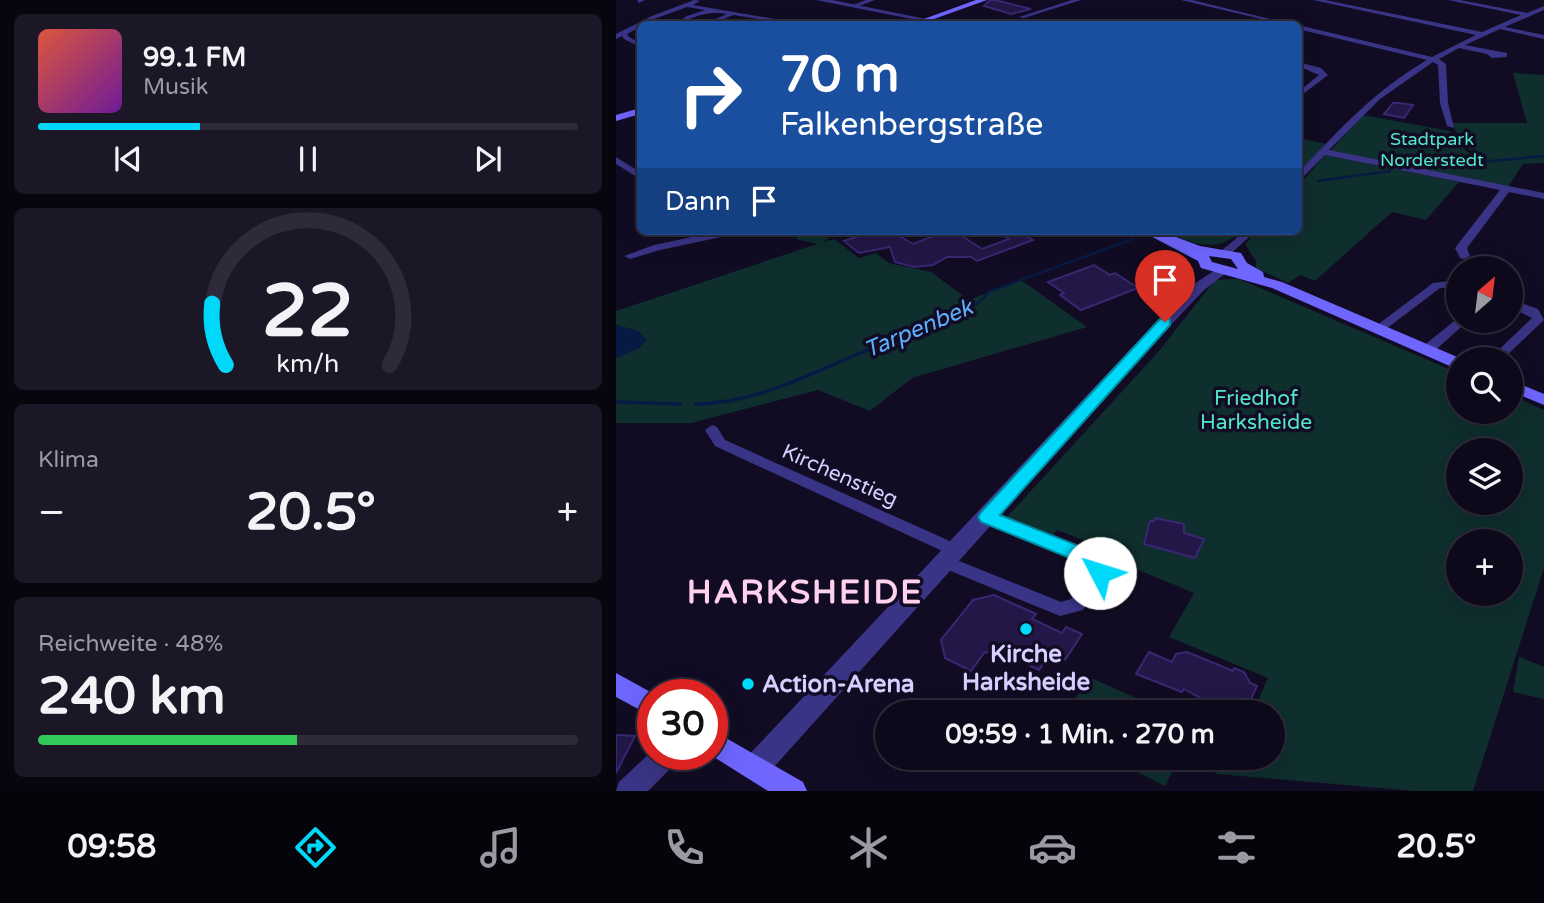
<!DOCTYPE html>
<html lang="de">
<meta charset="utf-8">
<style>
:root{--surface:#0d091a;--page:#1b1727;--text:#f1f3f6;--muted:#9a9aa2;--line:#2d2a39;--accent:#00d8fa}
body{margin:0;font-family:"Varela Round",sans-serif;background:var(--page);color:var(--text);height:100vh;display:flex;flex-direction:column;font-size:26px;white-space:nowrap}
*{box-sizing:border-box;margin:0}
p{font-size:23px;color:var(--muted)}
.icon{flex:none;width:38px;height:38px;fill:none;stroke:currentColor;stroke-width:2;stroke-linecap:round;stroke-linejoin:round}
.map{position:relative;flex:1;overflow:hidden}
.panel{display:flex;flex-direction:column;gap:14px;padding:14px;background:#07050e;width:616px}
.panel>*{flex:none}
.hud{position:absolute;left:21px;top:21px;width:665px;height:214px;border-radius:10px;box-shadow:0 7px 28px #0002,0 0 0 2px var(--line);background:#1a4fa0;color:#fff;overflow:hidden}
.needle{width:46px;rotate:28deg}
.controls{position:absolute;left:830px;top:256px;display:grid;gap:14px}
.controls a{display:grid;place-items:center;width:77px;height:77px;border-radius:50%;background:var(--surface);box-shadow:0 7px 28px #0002,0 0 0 2px var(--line);font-size:35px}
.speed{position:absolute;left:21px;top:679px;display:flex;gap:14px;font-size:35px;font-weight:700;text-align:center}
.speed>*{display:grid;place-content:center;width:91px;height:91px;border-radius:50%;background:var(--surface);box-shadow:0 7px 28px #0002,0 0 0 2px var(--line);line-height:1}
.speed .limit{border:10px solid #d22;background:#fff;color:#111}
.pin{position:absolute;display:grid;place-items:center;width:60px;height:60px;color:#fff;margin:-72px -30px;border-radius:50% 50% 50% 0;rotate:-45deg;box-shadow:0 0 7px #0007}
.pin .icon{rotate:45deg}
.me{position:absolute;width:77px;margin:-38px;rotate:310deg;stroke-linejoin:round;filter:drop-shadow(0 0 5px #0008)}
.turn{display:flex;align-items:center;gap:24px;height:147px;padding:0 28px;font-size:32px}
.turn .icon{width:91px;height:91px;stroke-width:2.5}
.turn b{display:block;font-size:49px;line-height:60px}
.then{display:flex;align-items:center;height:66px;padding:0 28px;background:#0003;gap:14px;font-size:26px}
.big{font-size:52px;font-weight:700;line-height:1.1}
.panel .widget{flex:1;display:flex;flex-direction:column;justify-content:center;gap:10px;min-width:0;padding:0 24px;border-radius:10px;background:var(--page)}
.panel .dial{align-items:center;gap:0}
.dial svg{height:182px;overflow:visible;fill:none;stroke:var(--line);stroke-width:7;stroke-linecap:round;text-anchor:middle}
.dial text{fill:var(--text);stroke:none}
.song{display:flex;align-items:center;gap:21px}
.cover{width:84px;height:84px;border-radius:10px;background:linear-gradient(135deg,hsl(10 70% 55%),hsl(280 70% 35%))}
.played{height:7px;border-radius:4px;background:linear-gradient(90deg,var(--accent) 30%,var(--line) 30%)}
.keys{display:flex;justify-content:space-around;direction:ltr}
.heat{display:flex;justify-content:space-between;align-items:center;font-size:38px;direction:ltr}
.charge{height:10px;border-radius:5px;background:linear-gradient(90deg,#34c759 48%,var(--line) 0)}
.trip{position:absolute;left:259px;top:700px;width:410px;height:70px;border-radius:35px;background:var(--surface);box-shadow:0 7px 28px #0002,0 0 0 2px var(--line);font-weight:700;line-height:70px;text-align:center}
.dock{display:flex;height:112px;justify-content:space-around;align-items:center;background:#05040a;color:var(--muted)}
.dock .icon{width:49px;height:49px}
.dock .on{color:var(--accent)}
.dock b{font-size:32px;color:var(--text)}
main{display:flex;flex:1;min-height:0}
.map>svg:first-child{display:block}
</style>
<main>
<section class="panel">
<div class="widget">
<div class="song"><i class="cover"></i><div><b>99.1 FM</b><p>Musik</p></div></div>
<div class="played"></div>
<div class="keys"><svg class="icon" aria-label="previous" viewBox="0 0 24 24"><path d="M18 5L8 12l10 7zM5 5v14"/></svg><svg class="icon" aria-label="pause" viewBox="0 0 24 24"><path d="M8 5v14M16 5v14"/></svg><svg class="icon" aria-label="next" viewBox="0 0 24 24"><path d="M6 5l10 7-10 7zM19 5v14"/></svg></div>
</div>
<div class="widget dial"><svg viewBox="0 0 100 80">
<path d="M14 69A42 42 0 1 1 86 69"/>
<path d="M14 69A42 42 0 0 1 8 42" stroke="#00d8fa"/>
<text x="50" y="56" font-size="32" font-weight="700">22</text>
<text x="50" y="72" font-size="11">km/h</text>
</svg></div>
<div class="widget"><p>Klima</p>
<div class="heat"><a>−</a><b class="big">20.5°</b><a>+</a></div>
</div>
<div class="widget"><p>Reichweite · 48%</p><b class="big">240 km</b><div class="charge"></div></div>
</section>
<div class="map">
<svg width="928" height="791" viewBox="0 0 928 791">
<rect width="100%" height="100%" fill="#110c23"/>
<g fill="#0f2e2e" fill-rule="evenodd">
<polygon points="897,73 928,75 928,163 907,164 892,187 714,151 747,115 834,131 839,140 856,156 860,156 844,139 835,123 911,123"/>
<polygon points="683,138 710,144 683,173"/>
<polygon points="709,155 843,182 810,220 776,212 699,281 684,275 672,283 640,268 640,261 629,244 641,231 682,231 683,185"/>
<polygon points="186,231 213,231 213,237 208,242 218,239 243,258 260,253 273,263 315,272 353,300 405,280 471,327 296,378 254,411 202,390 75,423 0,423 0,358 23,348 22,331 0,325 0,311 201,244 180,239"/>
<path d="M548,231H625C601,255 575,243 548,231Z"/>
<path d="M623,279L842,373V411H894V395L928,410V568L857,791H799L602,774L569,758H656V712H637L652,678L553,637L578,593L501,561L505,555L441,530L437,535L391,517L543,351L599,280ZM842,450H894V502H842ZM842,541H894V593H842Z"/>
<polygon points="903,657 928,667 928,699 897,692"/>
<polygon points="473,677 552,712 451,712"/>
<polygon points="493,758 564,758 549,786"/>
</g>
<polygon fill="#061a43" points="0,325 22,331 31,340 23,348 0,358"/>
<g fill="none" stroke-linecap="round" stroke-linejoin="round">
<g stroke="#061a43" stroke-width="2.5">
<polyline points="810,167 928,156"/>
<polyline points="702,181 774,171"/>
<path d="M248,351C276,340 358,317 372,292L517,239"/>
</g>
<g stroke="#061a43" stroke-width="3.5">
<polyline points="0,402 64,404"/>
<path d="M80,404C140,404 197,372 252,350"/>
</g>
</g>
<g fill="#221746" stroke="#392773" stroke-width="2">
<polygon points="374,0 379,0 415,9 395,14 368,6"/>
<polygon points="777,103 783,103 797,105 788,118 768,114"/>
<polygon points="259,231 275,231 297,244 330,231 338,231 366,249 393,239 381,231 402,231 417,240 361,261 355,257 331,257 317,265 298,267 279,262 274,247 243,253 228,241"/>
<polygon points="478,265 494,275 499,273 522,288 465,310 444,295 448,293 432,282"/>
<polygon points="539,518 568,524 568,533 588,539 579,558 528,544 534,521 538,521"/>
<polygon points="378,595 420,614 416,619 446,633 450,627 466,634 449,660 434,654 423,670 380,650 368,653 355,671 329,658 325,640 357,600"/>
<polygon points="533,652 556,662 560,654 571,652 617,671 618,668 628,672 634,683 641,686 635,699 602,708 568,689 566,692 520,674"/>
<polygon points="0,735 19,736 0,773"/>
</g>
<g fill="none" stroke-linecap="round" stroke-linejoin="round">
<g fill="#3a3486" fill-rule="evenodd">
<polygon points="21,0 29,0 23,3"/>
<path d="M78,0L84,1L77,5L182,23L176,24L117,15L96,24H88L111,14C99,12 88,13 76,18C69,21 68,24 60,24L71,16L89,10L71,7L24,24V27L11,34L13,37L24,43V47L8,39L6,36L0,39V34L36,16Z"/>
<polygon points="250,0 259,0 240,7 235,6"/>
<polygon points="456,0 465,0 408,18 403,17"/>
<polygon points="565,0 576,0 675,24 666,24"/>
<path d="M697,0H709L866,32L905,15L832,0H844L911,13L928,6V10L889,27L928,35V39L884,29L849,45L891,53V57L876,58L871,54L843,48L823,59L830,64L832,103L838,128L831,126L824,103L822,65L817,62L764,99L713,150L928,193V199L893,192L851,248L854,256L848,259L844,258L839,248L884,190L709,155L682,182V173C724,129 758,91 811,60L682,29V25L816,57L860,35Z"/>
<polygon points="682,62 705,68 712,75 682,98 682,92 703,75 682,66"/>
<polygon points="0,157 24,172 24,179 0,164"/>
<polygon points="104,231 125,231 124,233 44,250 14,259 8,256 38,245"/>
<polygon points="629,231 640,231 613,255 605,255 605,251"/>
<polygon points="842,280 842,288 824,288 766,332 762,333 756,329 817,283"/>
<polygon points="894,299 922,309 928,320 887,359 873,359 916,318 894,307"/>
<polygon points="842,318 842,320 853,320 816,353 806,353 804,350 806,347"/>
<polygon points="96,425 101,427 109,440 347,547 350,551 347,555 341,557 335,555 99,446 89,430"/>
<polygon points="371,511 487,557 493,573 467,610 444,616 325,567 322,562 325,557 331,556 445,602 455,599 475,572 473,566 365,521 363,517 365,513"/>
</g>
<g fill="#3a3486" fill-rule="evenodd">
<polygon points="200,0 216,0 315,20 311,22"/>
<polygon points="604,267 609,268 609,274 588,290 552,328 149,777 139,780 129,777 126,768 129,759 540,322 578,284"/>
<polygon points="37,750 37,754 64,754 60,763 32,791 0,791 3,782"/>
</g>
<g fill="#6f66ff" fill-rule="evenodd">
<polygon points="360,0 371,0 304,24 294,24"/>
<polygon points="24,108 24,114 0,121 0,115"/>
<path d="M525,231H544L584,246L625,253L631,263L647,272L648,277L666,282L846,359H842V368L836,367L656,288L585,268L582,261ZM593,256L615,259L622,269L596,262Z"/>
<polygon points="894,380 928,394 928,405 894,391"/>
<polygon points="0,673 40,695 37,695 37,717 0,697"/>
<polygon points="96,730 187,782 191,791 152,791 93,754 96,754"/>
</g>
</g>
<polygon fill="#00d8fa" stroke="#008ca2" stroke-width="2" points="549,318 554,319 554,325 384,515 486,555 494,573 491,578 477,578 471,565 365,522 362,517 365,512 544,319"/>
<g fill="#00d8fa" stroke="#110c23" stroke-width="2.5">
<circle cx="410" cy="629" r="7"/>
<circle cx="132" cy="684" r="7"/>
</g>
<g text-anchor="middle" stroke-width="7" stroke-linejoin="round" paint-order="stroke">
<g font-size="18" fill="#52e7c7" stroke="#110c23">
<text x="816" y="145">Stadtpark<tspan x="816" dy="21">Norderstedt</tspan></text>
</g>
<g font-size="21" fill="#52e7c7" stroke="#110c23">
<text x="640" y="405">Friedhof<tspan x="640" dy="24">Harksheide</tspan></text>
</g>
<g font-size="21" fill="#d6cfff" stroke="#110c23">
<text transform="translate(224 475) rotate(24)" y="7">Kirchenstieg</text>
</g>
<g font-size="23" font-style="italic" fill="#5daeff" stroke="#110c23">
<text transform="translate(302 328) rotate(-23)" y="8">Tarpenbek</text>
</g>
<g font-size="24" font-weight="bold" fill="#d6cfff" stroke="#110c23">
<text x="410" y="662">Kirche<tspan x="410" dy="28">Harksheide</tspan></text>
<text x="146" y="692" text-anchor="start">Action-Arena</text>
</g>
<g font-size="33" font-weight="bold" letter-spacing="2" fill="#ffd1ed" stroke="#110c23">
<text x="189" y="603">HARKSHEIDE</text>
</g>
</g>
</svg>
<div class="controls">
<a><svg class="needle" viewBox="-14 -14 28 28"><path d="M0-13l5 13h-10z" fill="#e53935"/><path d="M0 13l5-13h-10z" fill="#9a9aa2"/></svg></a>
<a><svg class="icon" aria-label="search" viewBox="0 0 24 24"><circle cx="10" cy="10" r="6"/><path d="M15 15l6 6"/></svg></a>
<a><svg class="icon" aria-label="layers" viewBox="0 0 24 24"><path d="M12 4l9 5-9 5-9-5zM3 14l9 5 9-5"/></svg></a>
<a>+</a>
</div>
<div class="speed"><div class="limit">30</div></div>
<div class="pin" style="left:549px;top:322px;background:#d93025"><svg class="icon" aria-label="arrive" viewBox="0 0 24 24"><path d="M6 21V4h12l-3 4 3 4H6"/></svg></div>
<svg class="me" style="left:484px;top:573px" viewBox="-20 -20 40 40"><circle r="19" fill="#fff"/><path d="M0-13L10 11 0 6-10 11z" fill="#00d8fa"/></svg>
<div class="trip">09:59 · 1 Min. · 270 m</div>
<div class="hud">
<div class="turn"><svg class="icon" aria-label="right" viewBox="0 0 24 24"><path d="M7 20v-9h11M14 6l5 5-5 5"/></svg><div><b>70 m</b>Falkenbergstraße</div></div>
<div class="then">Dann<svg class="icon" aria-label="arrive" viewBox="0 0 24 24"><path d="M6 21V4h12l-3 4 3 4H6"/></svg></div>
</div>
</div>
</main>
<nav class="dock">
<b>09:58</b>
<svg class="icon on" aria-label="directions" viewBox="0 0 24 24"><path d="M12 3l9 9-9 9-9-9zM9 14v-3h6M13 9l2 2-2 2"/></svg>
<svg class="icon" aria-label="music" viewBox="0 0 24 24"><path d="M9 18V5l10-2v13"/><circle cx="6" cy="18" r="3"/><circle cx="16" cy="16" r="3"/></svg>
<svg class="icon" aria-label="phone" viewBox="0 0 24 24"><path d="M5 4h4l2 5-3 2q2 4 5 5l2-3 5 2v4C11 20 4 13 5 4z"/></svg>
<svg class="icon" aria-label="climate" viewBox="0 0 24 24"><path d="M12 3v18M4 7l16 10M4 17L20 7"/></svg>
<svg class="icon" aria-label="car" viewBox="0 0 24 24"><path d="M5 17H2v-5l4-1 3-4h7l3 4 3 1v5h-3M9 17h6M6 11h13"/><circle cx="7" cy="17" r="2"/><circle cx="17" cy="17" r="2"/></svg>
<svg class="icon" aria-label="filters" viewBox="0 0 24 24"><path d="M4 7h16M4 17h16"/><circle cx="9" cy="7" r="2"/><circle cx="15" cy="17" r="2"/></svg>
<b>20.5°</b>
</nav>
